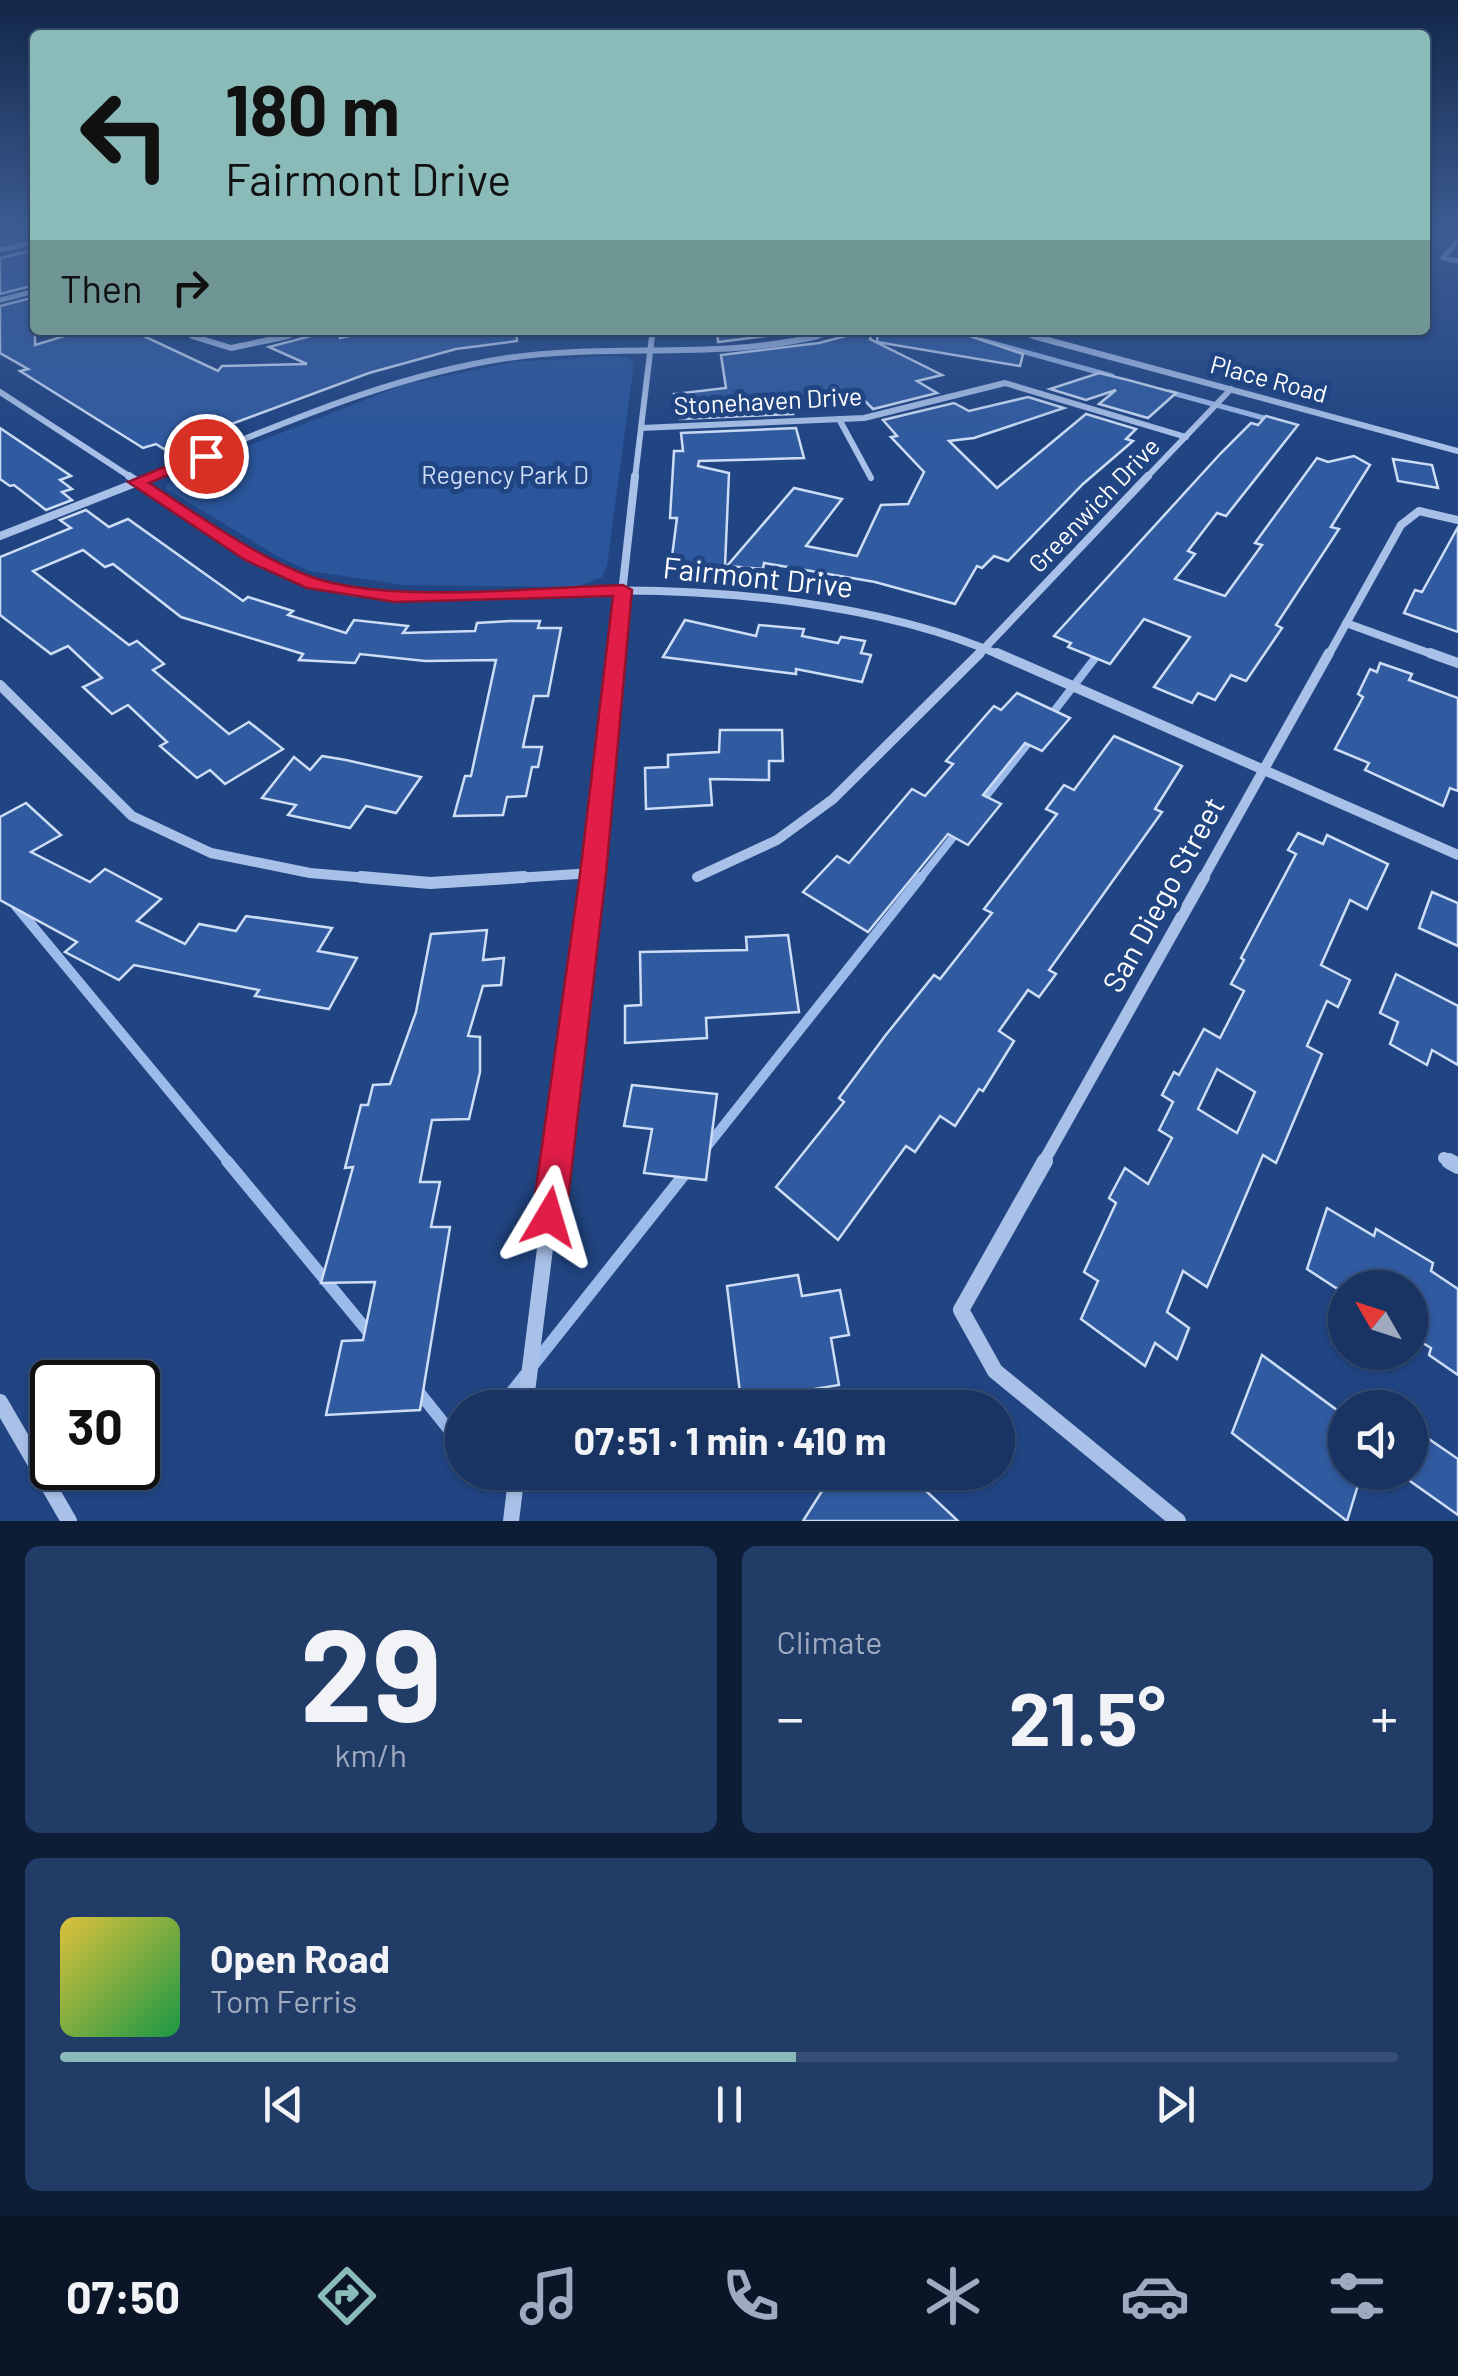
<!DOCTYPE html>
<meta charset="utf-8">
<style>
:root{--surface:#193462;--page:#223c68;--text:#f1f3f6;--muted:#9faabe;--line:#374f77;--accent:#8bbbb9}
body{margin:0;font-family:Barlow,sans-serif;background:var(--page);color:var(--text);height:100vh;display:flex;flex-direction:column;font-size:38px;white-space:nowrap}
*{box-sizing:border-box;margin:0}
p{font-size:32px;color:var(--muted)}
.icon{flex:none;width:55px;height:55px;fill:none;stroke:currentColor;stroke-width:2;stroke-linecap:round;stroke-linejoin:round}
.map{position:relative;height:1521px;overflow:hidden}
.sheet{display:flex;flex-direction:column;gap:25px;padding:25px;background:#0e1d36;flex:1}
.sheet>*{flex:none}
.hud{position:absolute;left:30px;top:30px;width:1400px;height:305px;border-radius:10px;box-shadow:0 2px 8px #0004,0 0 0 2px var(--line);background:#8bbbb9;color:#111;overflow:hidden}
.needle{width:65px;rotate:309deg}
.buttons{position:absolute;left:1328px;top:1270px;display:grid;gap:20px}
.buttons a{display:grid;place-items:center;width:100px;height:100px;border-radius:50%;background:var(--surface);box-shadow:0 2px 8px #0004,0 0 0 2px var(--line);font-size:50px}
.speed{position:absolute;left:30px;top:1360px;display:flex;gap:20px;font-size:50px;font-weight:700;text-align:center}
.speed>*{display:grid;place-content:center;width:130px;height:130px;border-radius:50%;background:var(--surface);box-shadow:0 2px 8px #0004,0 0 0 2px var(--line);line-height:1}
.speed .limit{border:5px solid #111;border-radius:15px;background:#fff;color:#111}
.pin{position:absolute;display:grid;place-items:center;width:85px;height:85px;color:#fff;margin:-42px;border:5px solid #fff;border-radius:50%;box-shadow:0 2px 10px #0007}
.me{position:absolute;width:110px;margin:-55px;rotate:7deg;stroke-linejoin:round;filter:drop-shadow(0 0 8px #0008)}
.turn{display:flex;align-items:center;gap:35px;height:210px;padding:0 30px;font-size:45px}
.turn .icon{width:130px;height:130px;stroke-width:2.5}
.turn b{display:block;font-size:70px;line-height:85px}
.then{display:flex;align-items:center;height:95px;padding:0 30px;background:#0003;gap:20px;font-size:38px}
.big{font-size:75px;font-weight:700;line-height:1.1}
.sheet .card{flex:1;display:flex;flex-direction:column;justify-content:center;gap:15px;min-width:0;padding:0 35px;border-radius:15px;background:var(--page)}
.sheet .dial{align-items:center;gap:0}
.dial b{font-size:130px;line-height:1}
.song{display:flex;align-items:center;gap:30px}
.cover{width:120px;height:120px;border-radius:15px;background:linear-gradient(135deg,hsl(50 70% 55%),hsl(140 70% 35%))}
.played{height:10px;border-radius:5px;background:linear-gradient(90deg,var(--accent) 55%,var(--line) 55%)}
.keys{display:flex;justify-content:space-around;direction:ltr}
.heat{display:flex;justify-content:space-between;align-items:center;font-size:55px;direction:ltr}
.sheet .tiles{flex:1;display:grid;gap:25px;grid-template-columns:1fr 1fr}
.card:last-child{grid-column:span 2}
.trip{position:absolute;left:445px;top:1390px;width:570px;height:100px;border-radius:50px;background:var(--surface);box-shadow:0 2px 8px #0004,0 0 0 2px var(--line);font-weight:700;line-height:100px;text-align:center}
.dock{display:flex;height:160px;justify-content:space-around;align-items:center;background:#0a1527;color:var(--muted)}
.dock .icon{width:70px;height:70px}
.dock .current{color:var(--accent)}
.dock b{font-size:45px;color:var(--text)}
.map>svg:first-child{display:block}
</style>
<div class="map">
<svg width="1458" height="1521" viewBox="0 0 1458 1521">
<rect width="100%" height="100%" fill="#214583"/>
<polygon fill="#2b569b" points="611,356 628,358 634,363 607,566 602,577 577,587 404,585 309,571 277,556 165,488 174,475 403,385 514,362"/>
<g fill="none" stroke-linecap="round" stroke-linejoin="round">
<g stroke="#9dbbea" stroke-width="5">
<polyline points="981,340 1112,376"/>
<polyline points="1169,392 1271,420"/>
</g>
<polyline stroke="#9dbbea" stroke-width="6" points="1097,656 1101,651"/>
<g stroke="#9dbbea" stroke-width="8">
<polyline points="1048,719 1099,653"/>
<polyline points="982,801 1033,737"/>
<polyline points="919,880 958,831"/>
</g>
<g stroke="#9dbbea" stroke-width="10">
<polyline points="16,906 229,1163"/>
<polyline points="705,1149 921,877"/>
</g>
<g stroke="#9dbbea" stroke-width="12">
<polyline points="227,1161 370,1334"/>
<polyline points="534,1364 687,1171"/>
<polyline points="418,1391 462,1446"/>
<polyline points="499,1408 525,1375"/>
</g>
</g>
<g fill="#315ba0" stroke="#cdddf6" stroke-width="2.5" fill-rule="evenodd">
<polygon points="35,250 35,285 0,294 0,258"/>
<polygon points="35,297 35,345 84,330 131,330 218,371 222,366 307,364 269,347 311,336 315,330 338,330 340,338 376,330 516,330 517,341 456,349 369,373 164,449 156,444 143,448 20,371 28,369 0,353 0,306"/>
<polygon points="717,330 813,330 718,342"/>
<polygon points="850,330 873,330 870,339 942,375 917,381 937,393 873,409 862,398 790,403 793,414 680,419 674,394 726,388 721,355 819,343 846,336"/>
<polygon points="878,330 952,330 1023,354 1020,366 877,342"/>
<polygon points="1099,373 1128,380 1176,393 1148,418 1099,404 1116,390 1086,400 1050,389"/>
<polygon points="1028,397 1064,408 974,438 949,441 997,488 1086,414 1136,429 1126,439 1133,441 1083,484 1008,561 994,556 982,568 977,566 955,604 875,582 764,563 763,569 727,566 794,488 842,499 806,546 857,556 881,505 908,504 924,472 891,437 897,436 883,420 954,403 969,411"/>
<polygon points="1266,416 1298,425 1226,516 1217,513 1188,551 1195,554 1175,579 1225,596 1262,545 1255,543 1317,458 1328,462 1354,456 1370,465 1331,527 1339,529 1276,625 1282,628 1246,681 1231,675 1215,700 1198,693 1192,703 1154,687 1190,637 1144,619 1110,664 1068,647 1071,643 1054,636 1221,453 1251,423 1258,425"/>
<polygon points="0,428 71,476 60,480 72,489 62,492 72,500 46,510 14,485 10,486 0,479"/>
<polygon points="796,428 804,458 699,461 698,466 729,473 725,566 671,564 677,518 670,518 674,451 683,451 681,433"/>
<polygon points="1393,459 1432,465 1438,488 1398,481"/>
<polygon points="86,510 109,527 128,519 243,601 248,597 293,611 288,615 346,633 354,620 408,626 403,633 475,631 477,623 510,621 540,621 538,628 561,628 548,696 534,696 523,747 542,747 538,767 532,767 526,796 507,797 503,815 454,816 465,776 471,776 496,660 425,661 360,654 355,663 299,660 303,654 181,617 113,564 105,567 83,550 33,571 129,645 137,641 164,664 153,670 229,734 249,722 283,749 225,784 210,770 197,778 160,746 167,742 128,705 112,714 83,687 102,678 68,646 51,654 0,615 0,557 71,528 60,520"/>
<polygon points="1458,527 1458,632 1404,613 1415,590 1422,592"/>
<polygon points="685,620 756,636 759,625 804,629 802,636 838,643 841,637 865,641 861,653 871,655 862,682 796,669 796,674 663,657"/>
<polygon points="1380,663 1412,674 1409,680 1458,698 1458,791 1450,788 1443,806 1365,770 1369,763 1335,749 1363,697 1358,694 1370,669 1377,672"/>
<polygon points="1017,693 1070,718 1042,751 1025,743 983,795 1001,804 968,845 948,834 868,932 803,892 837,856 849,863 912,789 925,796 953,764 946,761 994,706 1001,710"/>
<polygon points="720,730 782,730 783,761 769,761 769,780 710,779 712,805 646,809 645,768 668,767 668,755 719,752"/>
<polygon points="1114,736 1182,766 1155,809 1162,812 1049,970 1056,974 1039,997 1028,990 999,1031 1014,1041 983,1091 979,1089 955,1126 940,1116 915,1152 906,1146 838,1240 776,1187 844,1102 839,1098 885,1036 934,975 940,979 992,913 984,909 1057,814 1046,809 1064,785 1074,790"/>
<polygon points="322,756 346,760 421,777 396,813 366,806 350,828 288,815 296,805 262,798 294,757 310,770"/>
<polygon points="26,803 61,835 31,852 90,882 105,869 161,899 137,921 185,944 199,924 236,931 246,916 332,928 318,951 357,958 329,1009 255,996 259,990 134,965 119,980 65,952 77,942 0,900 0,817"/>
<path d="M1298,833L1323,844L1327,835L1388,864L1367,909L1350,900L1321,965L1350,980L1338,1007L1327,1001L1307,1046L1322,1054L1276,1163L1263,1155L1207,1287L1183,1271L1167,1312L1189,1328L1177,1359L1155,1343L1145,1366L1081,1319L1098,1281L1084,1272L1116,1203L1109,1198L1125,1168L1148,1184L1172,1138L1159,1130L1173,1102L1162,1095L1174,1072L1179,1075L1204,1029L1220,1038L1244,991L1231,984L1244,960L1241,958L1296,854L1288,850ZM1217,1069L1255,1092L1237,1133L1198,1109Z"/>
<polygon points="1432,892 1458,903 1458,946 1419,928"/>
<polygon points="487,930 483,960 504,958 501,985 483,986 468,1036 480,1037 480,1072 469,1119 432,1120 420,1182 440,1182 431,1227 450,1227 420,1410 326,1415 342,1341 363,1340 375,1282 321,1283 353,1167 345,1168 361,1105 368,1105 373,1085 390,1084 416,1012 431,934"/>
<polygon points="788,935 799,1012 706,1018 707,1038 625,1043 625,1006 641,1005 640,952 747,950 746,937"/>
<polygon points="1396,974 1458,1006 1458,1065 1432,1050 1427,1065 1390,1044 1398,1022 1380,1013"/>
<polygon points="632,1085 717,1094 706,1180 644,1173 652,1129 624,1126"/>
<polygon points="1327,1208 1374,1236 1376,1229 1433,1263 1431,1271 1458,1289 1458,1375 1429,1355 1431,1348 1410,1335 1410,1288 1336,1288 1307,1269"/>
<polygon points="798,1275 802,1296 840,1290 849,1335 831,1338 839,1385 741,1401 727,1286"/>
<polygon points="1262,1355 1345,1416 1345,1472 1362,1472 1347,1521 1232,1433"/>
<polygon points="1410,1426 1458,1459 1458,1515 1410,1481"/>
<polygon points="834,1472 906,1472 958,1521 803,1521"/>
</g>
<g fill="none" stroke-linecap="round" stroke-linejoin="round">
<g stroke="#a9c1e8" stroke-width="5">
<polyline points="1458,240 1443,258 1458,261"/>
<polyline points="0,250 35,242"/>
<polyline points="0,300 35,291"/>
<polyline points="179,330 197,338"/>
<polyline points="1011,330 1042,338"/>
<polyline points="280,338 309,330"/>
<polyline points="652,338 653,330"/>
<polyline points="807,338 844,330"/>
</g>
<g stroke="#a9c1e8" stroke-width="6">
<polyline points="192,336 231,348 288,336"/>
<polyline points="1033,336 1458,451"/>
<polyline points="0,392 132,478"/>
<polyline points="839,419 871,478"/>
<polyline points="641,428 864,418 1005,383 1186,437"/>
<path d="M147,478C265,432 381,377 507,358C610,343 716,360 818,336"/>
<polyline points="635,478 652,336"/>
<polyline points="1146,478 1231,389"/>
</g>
<g stroke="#a9c1e8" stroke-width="8">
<path d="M129,476C185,513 241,558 305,581C380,608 503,594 584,591C715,587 882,603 1002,656"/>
<polyline points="0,536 153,476"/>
<polyline points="1346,623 1437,656"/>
<polyline points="615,656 635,476"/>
<polyline points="977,656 1148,476"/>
<polyline points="1328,656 1401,525 1419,511 1458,520"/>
</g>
<g stroke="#a9c1e8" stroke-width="10">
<polyline points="997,653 1458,855"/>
<polyline points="1430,653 1458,663"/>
<polyline points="0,685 132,816 211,853 310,873 391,880"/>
<polyline points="697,877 777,840 833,799 980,653"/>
<polyline points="483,880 593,873"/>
<polyline points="592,880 616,653"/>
<polyline points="1202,880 1329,653"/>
</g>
<g stroke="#a9c1e8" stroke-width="12">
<polyline points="361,877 430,883 524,877"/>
<polyline points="1444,1158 1453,1163"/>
<polyline points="556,1163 592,877"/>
<polyline points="1043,1163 1204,877"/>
</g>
<g stroke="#a9c1e8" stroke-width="16">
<polyline points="1045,1161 961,1310 995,1371 1178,1521"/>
<polyline points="1449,1161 1458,1166"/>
<polyline points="0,1402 69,1521"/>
<polyline points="525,1408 556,1161"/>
<polyline points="511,1521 517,1472"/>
</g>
</g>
<linearGradient id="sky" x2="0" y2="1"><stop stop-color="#122648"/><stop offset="0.52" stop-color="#3d5c93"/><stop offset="1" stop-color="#3d5c93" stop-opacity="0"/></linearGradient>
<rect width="1458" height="440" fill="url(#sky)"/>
<path fill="#e11d48" stroke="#92132f" stroke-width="2.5" d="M200,452L213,456L149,483C200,516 251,554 309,576C386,605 538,587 623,585L632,590L606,874L566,1217L561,1229L549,1234L537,1229L532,1217L580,874L613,596L395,602L307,588L245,560L128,482Z"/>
<g text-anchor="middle" stroke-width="10" stroke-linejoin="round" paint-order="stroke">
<g font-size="25" fill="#fff" stroke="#214583">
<text transform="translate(1269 379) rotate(15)" y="9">Place Road</text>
<text transform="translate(768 401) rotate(-3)" y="9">Stonehaven Drive</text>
<text transform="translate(1094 505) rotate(-46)" y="9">Greenwich Drive</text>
</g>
<g font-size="25" fill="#cdddf6" stroke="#214583">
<text x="505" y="484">Regency Park D</text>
</g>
<g font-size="30" fill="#fff" stroke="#214583">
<text transform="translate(758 578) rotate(6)" y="10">Fairmont Drive</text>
<text transform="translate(1164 895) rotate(-61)" y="10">San Diego Street</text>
</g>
</g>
</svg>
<div class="buttons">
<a><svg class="needle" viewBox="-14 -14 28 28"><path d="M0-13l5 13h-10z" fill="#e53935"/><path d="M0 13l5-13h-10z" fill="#9faabe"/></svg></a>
<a><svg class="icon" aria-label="sound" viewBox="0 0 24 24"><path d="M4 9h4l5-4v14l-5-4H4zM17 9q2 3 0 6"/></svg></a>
</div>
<div class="speed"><div class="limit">30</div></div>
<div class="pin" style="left:206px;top:456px;background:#d93025"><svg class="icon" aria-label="arrive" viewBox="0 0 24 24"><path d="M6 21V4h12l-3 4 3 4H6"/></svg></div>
<svg class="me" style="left:549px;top:1217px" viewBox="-20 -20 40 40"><path d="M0-17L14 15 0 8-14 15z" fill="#e11d48" stroke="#fff" stroke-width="4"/></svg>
<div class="trip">07:51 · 1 min · 410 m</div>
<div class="hud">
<div class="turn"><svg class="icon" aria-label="left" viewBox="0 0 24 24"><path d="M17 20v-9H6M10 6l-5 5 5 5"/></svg><div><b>180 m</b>Fairmont Drive</div></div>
<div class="then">Then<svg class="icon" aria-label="right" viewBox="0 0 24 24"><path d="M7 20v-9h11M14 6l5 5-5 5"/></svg></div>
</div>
</div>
<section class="sheet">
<div class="tiles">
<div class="card dial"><b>29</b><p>km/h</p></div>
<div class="card"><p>Climate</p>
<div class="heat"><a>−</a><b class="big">21.5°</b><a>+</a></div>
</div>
<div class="card">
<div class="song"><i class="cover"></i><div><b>Open Road</b><p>Tom Ferris</p></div></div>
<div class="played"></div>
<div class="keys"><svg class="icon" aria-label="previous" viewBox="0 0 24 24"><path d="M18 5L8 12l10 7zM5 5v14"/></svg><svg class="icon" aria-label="pause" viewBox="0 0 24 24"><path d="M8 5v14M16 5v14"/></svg><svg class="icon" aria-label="next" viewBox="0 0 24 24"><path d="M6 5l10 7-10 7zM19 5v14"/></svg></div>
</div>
</div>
</section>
<nav class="dock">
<b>07:50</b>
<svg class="icon current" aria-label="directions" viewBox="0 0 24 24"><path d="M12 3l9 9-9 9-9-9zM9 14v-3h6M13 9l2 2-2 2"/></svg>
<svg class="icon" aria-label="music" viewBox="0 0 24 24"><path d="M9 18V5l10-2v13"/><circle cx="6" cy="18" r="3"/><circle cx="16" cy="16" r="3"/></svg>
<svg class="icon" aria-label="phone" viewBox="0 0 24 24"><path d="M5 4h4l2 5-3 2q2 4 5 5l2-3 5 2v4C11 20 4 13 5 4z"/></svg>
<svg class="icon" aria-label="climate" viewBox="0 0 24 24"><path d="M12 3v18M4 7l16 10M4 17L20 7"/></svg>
<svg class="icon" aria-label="car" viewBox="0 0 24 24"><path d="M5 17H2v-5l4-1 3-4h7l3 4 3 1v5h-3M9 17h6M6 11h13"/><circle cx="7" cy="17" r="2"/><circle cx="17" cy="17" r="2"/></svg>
<svg class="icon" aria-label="filters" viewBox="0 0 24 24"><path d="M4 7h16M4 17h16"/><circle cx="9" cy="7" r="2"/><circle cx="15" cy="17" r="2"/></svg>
</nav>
